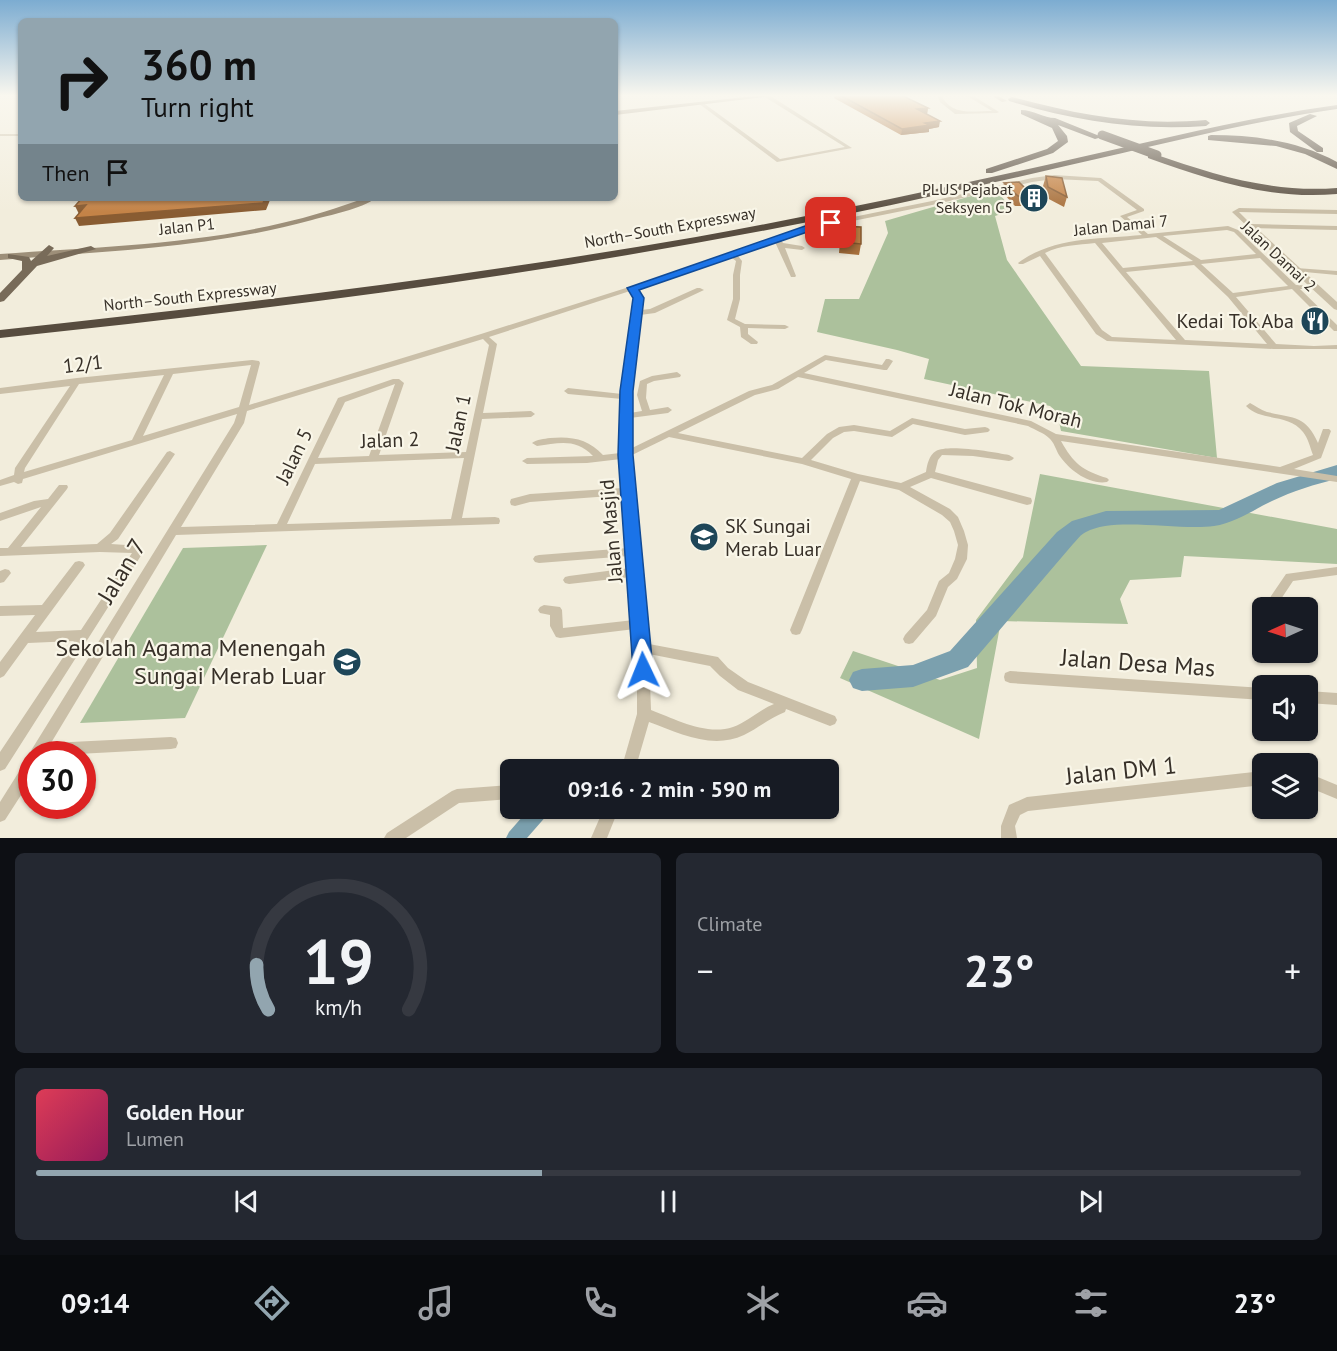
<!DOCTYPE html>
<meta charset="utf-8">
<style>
:root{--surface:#171b24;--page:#242831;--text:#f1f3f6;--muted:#9ea1a6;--line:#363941;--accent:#92a5af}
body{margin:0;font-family:"PT Sans",sans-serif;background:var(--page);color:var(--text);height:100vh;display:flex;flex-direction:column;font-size:22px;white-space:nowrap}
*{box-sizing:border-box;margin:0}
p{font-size:20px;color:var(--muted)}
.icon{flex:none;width:33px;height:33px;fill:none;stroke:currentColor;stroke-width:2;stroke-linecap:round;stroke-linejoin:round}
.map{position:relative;height:838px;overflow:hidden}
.drawer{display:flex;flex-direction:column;gap:15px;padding:15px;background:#0d0f14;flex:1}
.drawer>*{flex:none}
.top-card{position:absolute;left:18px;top:18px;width:600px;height:183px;border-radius:9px;box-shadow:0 2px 4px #0004;background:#92a5af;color:#111;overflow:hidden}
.needle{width:39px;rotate:267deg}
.fabs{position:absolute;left:1252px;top:597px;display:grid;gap:12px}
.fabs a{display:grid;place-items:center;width:66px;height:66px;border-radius:9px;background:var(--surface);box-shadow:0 2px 4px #0004;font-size:30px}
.speed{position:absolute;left:18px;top:741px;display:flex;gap:12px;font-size:30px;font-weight:700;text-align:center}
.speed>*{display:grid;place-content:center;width:78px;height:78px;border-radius:50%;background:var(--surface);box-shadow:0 2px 4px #0004;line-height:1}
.speed .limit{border:9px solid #d22;background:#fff;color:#111}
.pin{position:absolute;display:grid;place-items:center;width:51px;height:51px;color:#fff;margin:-26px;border-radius:12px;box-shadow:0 3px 9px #0006}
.me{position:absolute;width:66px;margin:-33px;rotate:358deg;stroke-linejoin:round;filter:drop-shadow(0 0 4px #0008)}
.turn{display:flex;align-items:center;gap:21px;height:126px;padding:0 24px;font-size:27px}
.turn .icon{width:78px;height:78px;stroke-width:2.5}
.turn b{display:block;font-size:42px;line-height:51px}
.then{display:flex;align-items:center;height:57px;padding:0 24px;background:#0003;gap:12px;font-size:22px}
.big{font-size:45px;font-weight:800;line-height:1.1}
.drawer .tile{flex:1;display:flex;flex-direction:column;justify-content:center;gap:9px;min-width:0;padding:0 21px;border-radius:9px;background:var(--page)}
.drawer .dial{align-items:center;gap:0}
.dial svg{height:156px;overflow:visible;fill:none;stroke:var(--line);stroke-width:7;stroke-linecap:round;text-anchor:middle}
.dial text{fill:var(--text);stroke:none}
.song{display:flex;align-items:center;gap:18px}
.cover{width:72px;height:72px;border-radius:9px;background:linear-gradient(135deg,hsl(350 70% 55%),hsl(330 70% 35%))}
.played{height:6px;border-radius:3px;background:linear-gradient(90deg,var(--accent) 40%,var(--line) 40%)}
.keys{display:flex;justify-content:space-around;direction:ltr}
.heat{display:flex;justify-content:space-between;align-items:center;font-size:33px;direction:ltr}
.drawer .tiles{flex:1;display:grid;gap:15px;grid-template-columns:1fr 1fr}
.tile:last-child{grid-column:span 2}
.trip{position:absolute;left:500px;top:759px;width:339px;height:60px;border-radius:9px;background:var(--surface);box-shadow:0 2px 4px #0004;font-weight:800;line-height:60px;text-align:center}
.menu{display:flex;height:96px;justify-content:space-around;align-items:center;background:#090b0e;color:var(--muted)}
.menu .icon{width:42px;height:42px}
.menu .selected{color:var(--accent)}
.menu b{font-size:27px;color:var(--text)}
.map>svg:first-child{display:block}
</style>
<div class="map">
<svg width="1337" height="838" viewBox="0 0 1337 838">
<rect width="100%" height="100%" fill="#f2eddc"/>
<g fill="#acc19c">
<polygon points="995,189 1013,210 995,216 1007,260 1081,366 1209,371 1217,458 1061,431 1057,412 1050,406 924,379 929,359 897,350 817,332 825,299 859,299 888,233 885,221"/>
<polygon points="1040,474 1337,529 1337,564 1184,556 1181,577 1130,580 1120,599 1128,624 1001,621 979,739 840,678 853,651 940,680 977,668 976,620 1023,557"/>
<polygon points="267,545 185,718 80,723 183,548"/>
</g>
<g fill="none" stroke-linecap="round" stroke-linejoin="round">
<polygon fill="#7ba0ae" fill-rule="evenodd" points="530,808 550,808 548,814 527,838 506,838 509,832"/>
<path fill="#7ba0ae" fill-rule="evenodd" d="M1337,465V479C1315,484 1293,491 1272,501C1253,510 1235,523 1214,526C1180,531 1114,516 1086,532C1081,534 1077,540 1073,544L968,667L913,687L862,691L853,688L849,680L853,672L862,669L913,665L950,651L1057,532L1072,521L1106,511L1219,510L1277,483Z"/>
<g fill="#cabfa8" fill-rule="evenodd">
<polygon points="765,95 769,95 852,148 777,162 698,103 702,102 780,159 845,147 765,97"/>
<path d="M937,95H941C952,116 971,111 992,111L969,97L962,95H972L999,112L997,113L955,114L940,102Z"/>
<rect x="0" y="134" width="21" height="2"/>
<path d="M1054,175L1101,178L1144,209V211L1127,217L1148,234L1228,226L1238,230L1296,285L1317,286V288L1300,289L1337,325V331H1334L1292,289L1236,297L1276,344L1314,346L1337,345V349H1274L1107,341L1096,334L1040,256L1023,264H1019L1018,263C1052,237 1100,239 1142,235L1120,216L1137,210L1098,181L1054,179L1032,182L932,205L813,229L781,240L783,243L802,246L805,248L802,250L785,248L796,276L795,277H791L775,242L738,256L742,261L740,275V299L735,319L745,324L785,325L789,327L785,329L748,328V334L758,342L757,344H751L741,337L740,327L727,320L733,299V275L736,261L732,258L636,289L643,298L641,310L650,309L697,288H700L704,290L655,313L640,315L630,391V413L642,411L637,395L640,381L652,376L677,372L681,375L680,377L654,381L647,384L646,398L650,410L668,407L672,410L668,413L630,418V449L749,391L772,385L825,355L882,365L886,359H889L893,361L887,370H884L826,360L804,373L1031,421L1056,434L1280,467L1313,455C1310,447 1308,438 1303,432C1289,413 1261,422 1246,406L1250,403C1256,406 1261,410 1267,412C1293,418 1306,415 1318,443L1323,429H1329L1331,431L1321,458L1294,469L1337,476V482L1061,441C1073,463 1083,471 1107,478L1109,480L1107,482C1089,485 1069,470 1059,455C1056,450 1054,442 1049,438C1044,433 1035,430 1028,426L798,377L778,389L755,395L678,433L802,458L827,434L839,427L854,425L890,431L912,418L965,429L985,427L988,428L990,430L988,432L965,435L913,424L892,437L854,431L844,432L833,438L811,460L858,474L901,483L926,472C927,465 929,455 936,451C948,444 994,452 1009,455L1014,458L1012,460L1009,461L973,456L942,455L938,460L935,472L1031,498L1032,501L1031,504L1027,505L931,478L910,487L950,509L958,517L964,531L968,545L967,559L957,579L948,587L936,616L913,643L909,644L905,643L903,639L905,635L927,610L939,581L949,573L955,559L958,545L954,531L950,522L942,515L899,490L860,481L802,630L800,634L796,635L792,634L790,630L851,479L802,464L669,437L630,456L649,644L718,657L728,668L748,682L835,716L837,720L835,724L830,726L786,709L785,712C770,718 758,728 744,735C712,750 679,733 649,722L635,770H621L637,714V648L635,629L560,638L556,637L550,626V615L540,613L538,610L540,607L544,605L560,607L562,610L563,628L634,620L631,577L569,584L565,583L563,580L565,577L569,576L630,568L629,556L539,563L535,562L533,559L535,556L539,555L628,548L624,495L530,502L515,506L511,505L510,502L511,499L530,494L623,488L621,459L587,463L527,464L522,461L527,458L593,456C576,438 559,443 537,446L532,443C537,439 544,439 550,438C572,436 588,439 603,455L620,453L622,399L568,394L564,391L568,388L622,394L635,298L630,291L489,337L497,344L483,413L531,411L535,414L531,417L482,419L462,518L495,517L499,518L500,521L499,524L176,535L51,743L171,737L176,738L178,743L176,748L171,749L78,754H32V757L30,754L32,749L234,423L237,414L23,479L22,483L18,484L14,482L0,486V480L14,475L15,468L70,386L0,394V388L77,378L252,360L259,361L260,363L249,405L481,334L736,253L809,226L932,201L1032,178ZM1227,230L1234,232L1256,254L1201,260L1163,236ZM1156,237L1193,261L1123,268L1102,243ZM1095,243L1176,340L1112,337L1102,330L1045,253C1061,245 1078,245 1095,243ZM1260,258L1288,286L1233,293L1201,264ZM1194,265L1228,297L1267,344L1185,340L1126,272ZM483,339L489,345L466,452L379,455L404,383L399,379H393L338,398L277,524L181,527L244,423L247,411ZM251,365L239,407L143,436L173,374ZM164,375L132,440L24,472L25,468L79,384ZM395,384L369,456L318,458L345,402ZM464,458L451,519L287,524L315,464ZM649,654L710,666L720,676L738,690L774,704C759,710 747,722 733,727C706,736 675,719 651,710Z"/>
<polygon points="1239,208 1337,210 1337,214 1239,212 1251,224 1337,226 1337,230 1249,228 1232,212"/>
<polygon points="1296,268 1337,271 1337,275 1294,271 1293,270"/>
<polygon points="170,451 175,454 118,539 111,544 141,546 142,554 5,769 0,771 0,752 74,641 28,643 4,676 0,678 0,662 35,615 0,616 0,606 42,605 75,562 79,561 83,562 85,565 83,568 36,632 81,630 132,553 100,552 0,556 0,548 8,548 41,507 0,521 0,513 34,501 48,499 59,485 67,485 68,487 67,489 21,547 97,544 110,533 167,452"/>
<polygon points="1337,567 1337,575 1293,581 1279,602 1282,608 1270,608 1267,602 1286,574"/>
<polygon points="5,569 9,570 11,573 4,582 0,583 0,571"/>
<polygon points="1010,671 1263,688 1263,700 1010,683 1005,681 1004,677 1005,673"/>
<polygon points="1308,691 1337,693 1337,705 1308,703"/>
<polygon points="32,757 32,778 5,820 0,822 0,802 27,759"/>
<polygon points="1263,771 1263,785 1028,811 1020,815 1015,826 1017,838 1001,838 1001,826 1009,805 1027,797"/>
<polygon points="1308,773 1337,785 1337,799 1308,787"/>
<polygon points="510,785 510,799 459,803 406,838 384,838 387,833 452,791 457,789"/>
<polygon points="604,808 619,808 607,838 591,838"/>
</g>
<polygon fill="#cabfa8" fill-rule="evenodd" points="1246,224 1252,224 1337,302 1337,310 1334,309 1246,228"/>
<g fill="#9d8f79" fill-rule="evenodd">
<polygon points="765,95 781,95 615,115 615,111"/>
<polygon points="991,95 997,95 1007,101 1002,102"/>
<path d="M365,198H376C361,209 330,215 312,220C210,248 105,251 0,260V254C94,247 190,245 282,223C310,217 337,208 365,198Z"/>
</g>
<polygon fill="#786b59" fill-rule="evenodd" points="49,245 54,248 47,256 91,246 96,249 37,266 4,301 0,302 0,293 22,270 22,261 8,258 8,254 29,257 31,261"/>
<g fill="#574c3f" fill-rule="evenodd">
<path d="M1012,97C1079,115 1136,126 1206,120L1210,123L1206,126C1138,131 1074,121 1009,101L1008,99Z"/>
<path d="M1337,105V109C1247,122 1159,145 1070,165C946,194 821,221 696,243C465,285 233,313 0,338V330C233,305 465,277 696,237C823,214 950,187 1077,158C1163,139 1249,117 1337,105Z"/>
<path d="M1021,110C1033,110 1044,118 1055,118L1102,137L1095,139L1058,125L1067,136L1068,142L1053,153L992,173H986V169L1047,149L1058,141L1052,128L1021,114Z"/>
<polygon points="1310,114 1317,116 1297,126 1298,131 1323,148 1323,152 1317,152 1290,132 1289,123"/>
<path d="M1211,135C1255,135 1298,141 1337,162V169L1305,154L1276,146L1208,140V136Z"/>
<path d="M1148,154H1154C1215,175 1272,193 1337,188V194C1270,200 1210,180 1148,158Z"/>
</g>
<polyline stroke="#574c3f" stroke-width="9" points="1102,135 1157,155"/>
</g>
<g fill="#a9713d">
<polygon points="835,95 928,108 927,114 939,127 929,129 929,132 901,135 834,98"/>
<polygon points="1046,176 1067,197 1064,207 1045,197 1043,186"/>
<polygon points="1004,183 1033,196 1030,206 1015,206 1002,192"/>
<polygon points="841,226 861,244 859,255 839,253"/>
</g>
<g fill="#895c32">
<polygon points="928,108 927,114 917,109"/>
<polygon points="940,121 939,127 929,129 929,132 901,135 902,129 925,123"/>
<polygon points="265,198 290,198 270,200 266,210 79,226 75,218"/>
<polygon points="86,205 79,214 75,206"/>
</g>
<g fill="#c48347" stroke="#895c32" stroke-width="1.5">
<polygon points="840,95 901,95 928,108 917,109 940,121 925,123 930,125 902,129"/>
<polygon points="1046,176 1062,178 1067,197 1048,187"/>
<polygon points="1019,182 1033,196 1018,196 1004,183"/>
<polygon points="82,198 265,198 263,203 75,218 86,205 75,206"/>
<polygon points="841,226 861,227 861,244 841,242"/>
</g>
<linearGradient id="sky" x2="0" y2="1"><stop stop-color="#7cacd1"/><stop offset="0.45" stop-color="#f9f7ef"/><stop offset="1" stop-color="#f9f7ef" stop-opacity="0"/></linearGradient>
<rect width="1337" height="212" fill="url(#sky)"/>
<polygon fill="#1a73e8" stroke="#114b97" stroke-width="1.5" points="831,221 834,221 834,225 813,230 639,290 644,298 633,391 633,455 653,670 650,676 643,678 636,676 633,670 618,455 620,391 633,298 627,288 808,225"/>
<defs>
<g id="building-disc" transform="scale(1.5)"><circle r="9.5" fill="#1e4658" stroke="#f9f6e8"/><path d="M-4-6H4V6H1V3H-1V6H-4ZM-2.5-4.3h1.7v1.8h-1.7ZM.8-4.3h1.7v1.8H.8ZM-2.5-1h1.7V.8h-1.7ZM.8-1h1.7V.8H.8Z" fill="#fff"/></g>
<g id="restaurant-disc" transform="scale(1.5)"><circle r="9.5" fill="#1e4658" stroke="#f9f6e8"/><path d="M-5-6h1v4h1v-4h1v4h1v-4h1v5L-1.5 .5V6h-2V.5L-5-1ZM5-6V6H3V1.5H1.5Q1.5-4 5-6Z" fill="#fff"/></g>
<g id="school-disc" transform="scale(1.5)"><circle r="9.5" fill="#1e4658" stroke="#f9f6e8"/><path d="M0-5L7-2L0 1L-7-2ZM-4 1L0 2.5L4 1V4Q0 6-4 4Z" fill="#fff"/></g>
</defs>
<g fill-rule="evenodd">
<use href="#building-disc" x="1034" y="198"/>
<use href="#restaurant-disc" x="1315" y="321"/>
<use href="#school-disc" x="704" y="537"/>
<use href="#school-disc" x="347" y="662"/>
</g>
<g text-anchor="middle" stroke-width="4.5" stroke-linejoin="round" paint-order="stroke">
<g font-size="16" fill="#373028" stroke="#f9f6e8" text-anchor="end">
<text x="1013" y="195">PLUS Pejabat<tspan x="1013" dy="18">Seksyen C5</tspan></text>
</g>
<g font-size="16" fill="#373028" stroke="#f9f6e8">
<text transform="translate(1121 225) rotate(-6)" y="6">Jalan Damai 7</text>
<text transform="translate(187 226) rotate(-6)" y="6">Jalan P1</text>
<text transform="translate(670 227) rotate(-10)" y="6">North–South Expressway</text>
<text transform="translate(1279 256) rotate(43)" y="6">Jalan Damai 2</text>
<text transform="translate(190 296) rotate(-6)" y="6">North–South Expressway</text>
</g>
<g font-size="20" fill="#373028" stroke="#f9f6e8" text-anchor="end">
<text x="1294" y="328">Kedai Tok Aba</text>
<text x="725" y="533" text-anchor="start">SK Sungai<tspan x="725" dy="23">Merab Luar</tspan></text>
</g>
<g font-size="20" fill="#373028" stroke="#f9f6e8">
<text transform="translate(83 364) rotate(-7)" y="7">12/1</text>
<text transform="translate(1016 405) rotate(14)" y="7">Jalan Tok Morah</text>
<text transform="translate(458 423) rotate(-78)" y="7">Jalan 1</text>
<text transform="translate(390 440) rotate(-2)" y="7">Jalan 2</text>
<text transform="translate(294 456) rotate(-64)" y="7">Jalan 5</text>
<text transform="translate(611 531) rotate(-95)" y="7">Jalan Masjid</text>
</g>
<g font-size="24" fill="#373028" stroke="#f9f6e8">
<text transform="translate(122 571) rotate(-59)" y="8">Jalan 7</text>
<text transform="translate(1138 663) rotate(4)" y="8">Jalan Desa Mas</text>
<text transform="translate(1121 771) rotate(-6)" y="8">Jalan DM 1</text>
</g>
<g font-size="24" fill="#373028" stroke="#f9f6e8" text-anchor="end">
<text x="326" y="656">Sekolah Agama Menengah<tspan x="326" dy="28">Sungai Merab Luar</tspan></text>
</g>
</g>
</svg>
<div class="fabs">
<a><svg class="needle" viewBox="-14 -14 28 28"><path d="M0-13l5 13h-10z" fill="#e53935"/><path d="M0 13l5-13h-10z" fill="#9ea1a6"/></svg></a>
<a><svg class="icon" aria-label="sound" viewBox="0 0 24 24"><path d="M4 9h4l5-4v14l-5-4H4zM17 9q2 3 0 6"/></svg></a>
<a><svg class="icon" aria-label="layers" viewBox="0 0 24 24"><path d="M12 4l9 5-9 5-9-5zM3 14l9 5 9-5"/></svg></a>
</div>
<div class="speed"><div class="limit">30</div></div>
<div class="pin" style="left:831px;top:223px;background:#d93025"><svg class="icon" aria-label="arrive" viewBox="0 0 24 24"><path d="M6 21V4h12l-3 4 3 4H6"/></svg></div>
<svg class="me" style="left:643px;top:670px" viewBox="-20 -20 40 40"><path d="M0-17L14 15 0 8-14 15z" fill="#1a73e8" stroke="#fff" stroke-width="4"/></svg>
<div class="trip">09:16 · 2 min · 590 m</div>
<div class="top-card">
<div class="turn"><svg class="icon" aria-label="right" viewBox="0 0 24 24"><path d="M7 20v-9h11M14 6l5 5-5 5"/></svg><div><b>360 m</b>Turn right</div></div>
<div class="then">Then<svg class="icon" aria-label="arrive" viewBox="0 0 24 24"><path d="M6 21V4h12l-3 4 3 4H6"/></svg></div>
</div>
</div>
<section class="drawer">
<div class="tiles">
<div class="tile dial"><svg viewBox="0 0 100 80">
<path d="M14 69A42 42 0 1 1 86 69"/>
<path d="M14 69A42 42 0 0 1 8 46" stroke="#92a5af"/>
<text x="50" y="56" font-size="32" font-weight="700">19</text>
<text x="50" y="72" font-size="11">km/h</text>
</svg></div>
<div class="tile"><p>Climate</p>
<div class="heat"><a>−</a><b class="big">23°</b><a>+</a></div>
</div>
<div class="tile">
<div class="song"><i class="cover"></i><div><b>Golden Hour</b><p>Lumen</p></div></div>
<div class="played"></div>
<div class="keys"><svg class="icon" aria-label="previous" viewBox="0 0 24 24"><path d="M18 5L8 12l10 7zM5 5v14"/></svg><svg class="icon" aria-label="pause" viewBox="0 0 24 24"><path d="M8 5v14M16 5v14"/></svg><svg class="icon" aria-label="next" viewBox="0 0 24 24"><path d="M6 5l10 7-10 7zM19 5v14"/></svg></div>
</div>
</div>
</section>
<nav class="menu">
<b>09:14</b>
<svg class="icon selected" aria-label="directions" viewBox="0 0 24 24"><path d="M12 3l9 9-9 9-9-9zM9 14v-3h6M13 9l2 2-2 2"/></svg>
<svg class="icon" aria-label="music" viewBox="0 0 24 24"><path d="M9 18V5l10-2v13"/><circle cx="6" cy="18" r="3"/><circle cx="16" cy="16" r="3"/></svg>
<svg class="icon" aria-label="phone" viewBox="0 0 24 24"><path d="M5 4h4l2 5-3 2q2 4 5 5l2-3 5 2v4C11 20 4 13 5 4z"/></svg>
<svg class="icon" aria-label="climate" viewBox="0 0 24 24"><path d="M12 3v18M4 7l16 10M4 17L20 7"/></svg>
<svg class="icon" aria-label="car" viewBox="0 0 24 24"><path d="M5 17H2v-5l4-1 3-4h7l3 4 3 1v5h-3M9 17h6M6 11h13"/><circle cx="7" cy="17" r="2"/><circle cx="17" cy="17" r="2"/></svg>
<svg class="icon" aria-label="filters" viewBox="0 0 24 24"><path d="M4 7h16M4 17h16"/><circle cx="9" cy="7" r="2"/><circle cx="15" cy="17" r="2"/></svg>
<b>23°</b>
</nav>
